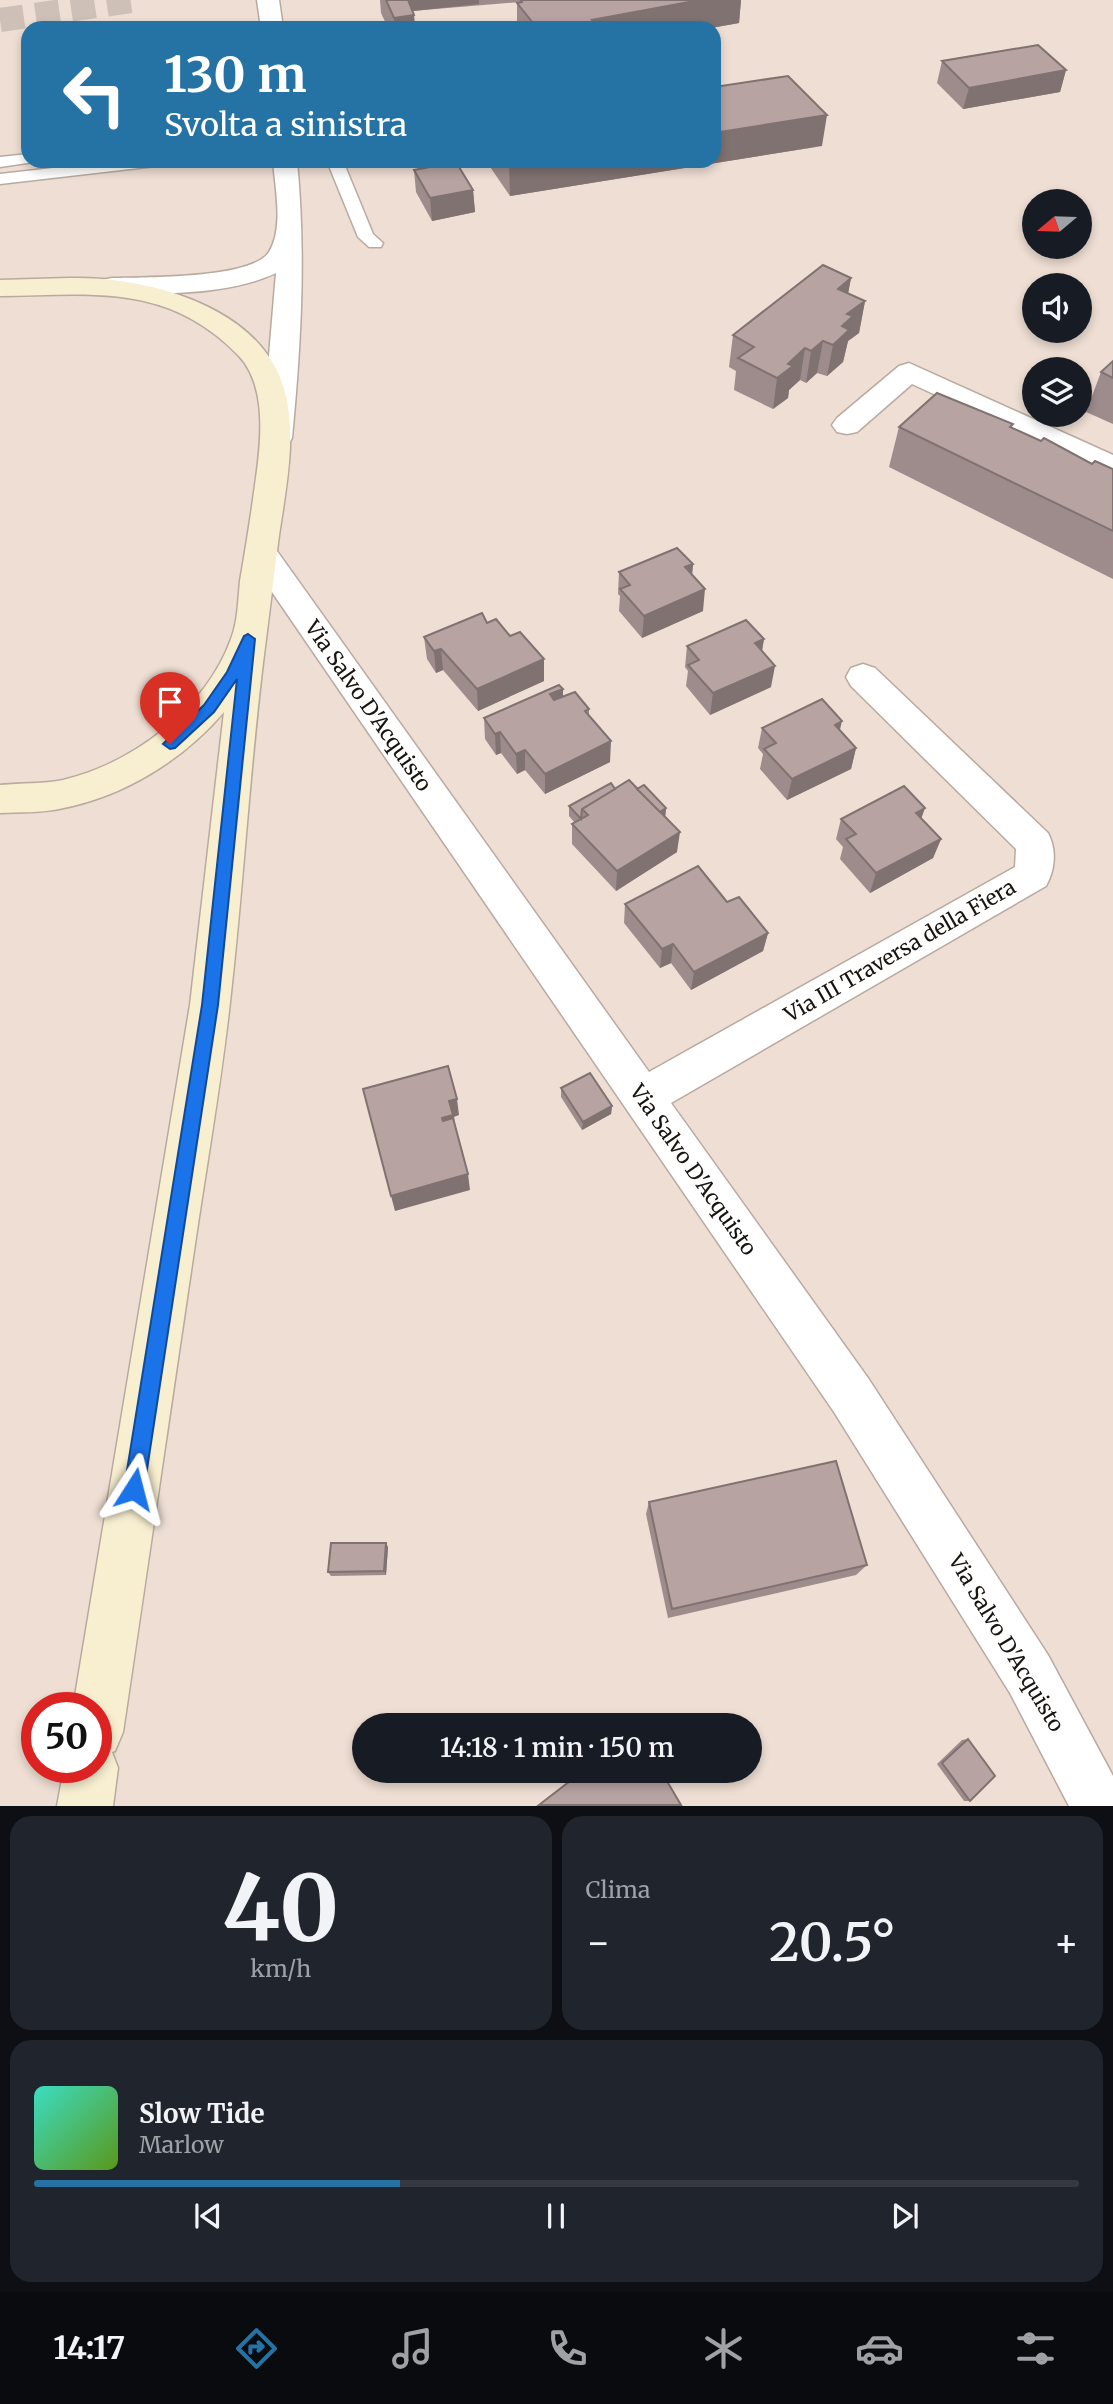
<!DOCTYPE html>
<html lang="it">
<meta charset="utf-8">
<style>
:root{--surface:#171b24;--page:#20242c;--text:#f1f3f6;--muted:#9ea1a6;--line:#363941;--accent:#2572a5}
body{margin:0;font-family:Merriweather,serif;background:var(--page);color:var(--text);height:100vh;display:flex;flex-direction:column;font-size:26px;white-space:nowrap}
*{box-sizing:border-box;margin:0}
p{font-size:23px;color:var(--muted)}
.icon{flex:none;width:38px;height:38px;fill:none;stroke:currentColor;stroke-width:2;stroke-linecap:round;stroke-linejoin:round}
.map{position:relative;height:1806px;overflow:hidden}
.details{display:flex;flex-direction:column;gap:10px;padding:10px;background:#0d0f14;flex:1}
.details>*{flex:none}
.hud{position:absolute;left:21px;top:21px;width:700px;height:147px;border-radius:21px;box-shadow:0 4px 10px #0003;background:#2572a5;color:#fff;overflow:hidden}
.needle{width:46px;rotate:251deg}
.buttons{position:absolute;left:1022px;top:189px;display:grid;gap:14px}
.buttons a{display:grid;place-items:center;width:70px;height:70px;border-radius:50%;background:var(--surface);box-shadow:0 4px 10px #0003;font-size:35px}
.speed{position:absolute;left:21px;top:1692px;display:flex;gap:14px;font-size:35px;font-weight:700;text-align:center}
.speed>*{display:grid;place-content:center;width:91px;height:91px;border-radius:50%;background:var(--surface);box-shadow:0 4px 10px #0003;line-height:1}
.speed .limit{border:10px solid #d22;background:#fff;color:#111}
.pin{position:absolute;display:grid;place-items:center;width:60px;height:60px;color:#fff;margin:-72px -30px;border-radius:50% 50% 50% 0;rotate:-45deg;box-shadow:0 0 7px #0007}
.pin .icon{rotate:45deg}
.me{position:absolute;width:77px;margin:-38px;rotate:9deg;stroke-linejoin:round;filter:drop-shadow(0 0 5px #0008)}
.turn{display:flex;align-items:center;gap:24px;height:147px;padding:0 28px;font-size:32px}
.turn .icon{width:91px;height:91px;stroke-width:2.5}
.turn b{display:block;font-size:49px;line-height:60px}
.big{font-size:52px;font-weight:600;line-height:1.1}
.details .widget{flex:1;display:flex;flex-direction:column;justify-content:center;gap:10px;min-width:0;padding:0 24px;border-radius:21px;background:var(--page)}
.details .dial{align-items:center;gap:0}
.dial b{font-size:91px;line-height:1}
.song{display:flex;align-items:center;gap:21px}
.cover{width:84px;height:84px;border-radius:10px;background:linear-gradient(135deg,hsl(170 70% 55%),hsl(90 70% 35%))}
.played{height:7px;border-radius:4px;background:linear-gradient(90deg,var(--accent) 35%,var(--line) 35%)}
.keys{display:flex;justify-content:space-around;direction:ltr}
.heat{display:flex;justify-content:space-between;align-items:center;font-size:38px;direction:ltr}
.details .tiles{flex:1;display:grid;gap:10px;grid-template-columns:1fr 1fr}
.widget:last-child{grid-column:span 2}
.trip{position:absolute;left:352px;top:1713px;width:410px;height:70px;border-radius:35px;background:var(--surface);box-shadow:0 4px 10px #0003;font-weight:600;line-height:70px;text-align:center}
.dock{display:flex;height:112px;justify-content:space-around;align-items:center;background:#090b0e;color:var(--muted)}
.dock .icon{width:49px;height:49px}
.dock .on{color:var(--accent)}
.dock b{font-size:32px;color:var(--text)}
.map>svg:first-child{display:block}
</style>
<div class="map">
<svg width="1113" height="1806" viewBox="0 0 1113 1806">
<rect width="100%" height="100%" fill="#eeded3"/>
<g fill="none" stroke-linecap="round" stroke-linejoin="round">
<polyline stroke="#cec0b6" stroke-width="24" stroke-dasharray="24 12" stroke-linecap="butt" points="0,20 138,0"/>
<g stroke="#b9aaa0" stroke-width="3">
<g id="service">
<polygon points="28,154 28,161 34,162 0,167 0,157"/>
<polygon points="115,161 164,161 156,166 0,184 0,174"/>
<polygon points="327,161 343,161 373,234 383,243 381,247 369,247 358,237"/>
</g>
</g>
<g stroke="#b9aaa0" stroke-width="3">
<g id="minor">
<polygon points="909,363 1113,455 1113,477 912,384 857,432 847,434 837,432 832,425 837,418 899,366"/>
<path d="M261,541L272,544L649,1072L1015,867L1016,849L851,686L846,677L851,668L863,664L875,668L1048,833C1057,850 1055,870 1046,886L671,1103L868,1378L1048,1655L1113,1776V1806H1069L1010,1693L834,1412L250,560L245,552L250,544Z"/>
</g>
</g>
<g stroke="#b9aaa0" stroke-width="3">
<g id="tertiary">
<polygon points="257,0 279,0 283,28 261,28"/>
<path d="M273,161H297C306,254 301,345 292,438L288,445L277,448L266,445L262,438L276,273C227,296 165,293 112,294L102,292L99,286L102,280L112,278C143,277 252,279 269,252C284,228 275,188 273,161Z"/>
</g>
</g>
<g stroke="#b9aaa0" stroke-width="3">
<path id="secondary" d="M69,278C141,276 247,302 279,375C301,426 285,490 278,543C274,575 270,608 266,639C250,760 244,881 230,1002C221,1085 206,1168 194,1251C170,1411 147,1572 123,1732L115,1751L112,1752L118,1768L113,1806H57L64,1768H96V1708H73L190,1005L224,712C182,761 123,797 59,809C40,813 20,812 0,813V785C21,783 43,784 63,780C134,763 206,708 231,639C238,621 238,600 240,581C245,552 250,522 254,492C260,451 270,388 238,355C167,282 90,295 0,296V280Z"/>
</g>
<use href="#service" fill="#fff" fill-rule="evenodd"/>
<use href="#minor" fill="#fff" fill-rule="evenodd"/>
<use href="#tertiary" fill="#fff" fill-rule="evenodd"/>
<use href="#secondary" fill="#f8efd1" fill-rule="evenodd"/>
</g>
<g fill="#9d8c8b">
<polygon points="380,0 741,0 739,23 711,28 517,28 517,3 520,2 412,11 414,15 415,28 388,28 381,13"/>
<polygon points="942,61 1066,70 1060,92 963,109 937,83"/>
<polygon points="822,146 510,196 486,161 714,161"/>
<polygon points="414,170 473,190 475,212 432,221 416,192"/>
<polygon points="851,278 848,293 865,301 859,333 848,341 843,362 827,376 817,373 806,383 800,380 789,390 788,398 773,409 734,390 736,371 729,367 733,335"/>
<polygon points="1113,361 1113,424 1086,412 1101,372"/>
<polygon points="899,427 1012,428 1092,464 1113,469 1113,579 889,467"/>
<polygon points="693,564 692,575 703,611 642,638 619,611 620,596 618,594 619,572"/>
<polygon points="487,623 544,681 478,711 443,670 436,673 427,659 424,637"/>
<polygon points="764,639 762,651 771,687 710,715 686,686 688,671 685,667 687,646"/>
<polygon points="563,689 563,697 589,709 589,715 610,762 545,794 525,770 517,774 501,753 496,755 485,739 484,718"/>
<polygon points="762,728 840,730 856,748 851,769 787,800 760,769 763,754 758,748"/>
<polygon points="615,789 637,789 666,808 665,817 677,852 616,891 572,844 572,824 575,823 569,816 569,806"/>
<polygon points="921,818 941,839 933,858 870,893 840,859 843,847 836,839 841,819"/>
<polygon points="727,902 768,933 763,951 691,990 671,963 660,968 624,923 625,904"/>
<polygon points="561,1088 612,1106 611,1114 582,1130 561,1097"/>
<polygon points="649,1502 867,1565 856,1575 668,1618 646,1514"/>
<polygon points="388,1547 386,1575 331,1576 328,1572"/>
<polygon points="968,1739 970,1801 964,1801 937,1764 962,1740"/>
</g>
<g fill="#7f7271">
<polygon points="403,0 479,0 479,4 404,12"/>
<polygon points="700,0 741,0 739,23 711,28 563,28 592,20"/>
<polygon points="414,15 415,28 394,28 394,18"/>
<polygon points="1066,70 1060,92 963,109 969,88"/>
<polygon points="827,115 822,146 510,196 509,165 532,161 714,161 714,133"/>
<polygon points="473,190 475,212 432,221 430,198"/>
<polygon points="851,278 845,310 838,289"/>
<polygon points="865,301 859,333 848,341 843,362 827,376 833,345 847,314"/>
<polygon points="823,341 817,373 806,383 811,351"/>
<polygon points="805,348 800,380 789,390 788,398 773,409 777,378 788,364"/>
<polygon points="693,564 691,586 685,567"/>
<polygon points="705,589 703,611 642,638 644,616"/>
<polygon points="764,639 760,661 755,643"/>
<polygon points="441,649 443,670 436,673 434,651"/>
<polygon points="544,659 544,681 478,711 477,689"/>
<polygon points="775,666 771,687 710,715 713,693"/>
<polygon points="563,689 563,710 550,694"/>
<polygon points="842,721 837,742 835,725"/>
<polygon points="500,732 501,753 496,755 495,734"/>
<polygon points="611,741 610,762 545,794 545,774"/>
<polygon points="856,748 851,769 787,800 792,779"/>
<polygon points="525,750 525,770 517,774 516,754"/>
<polygon points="666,808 665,819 654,816"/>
<polygon points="925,808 918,828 916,813"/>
<polygon points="680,832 677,852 616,891 617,871"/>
<polygon points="941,839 933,858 870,893 876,873"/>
<polygon points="768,933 763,951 691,990 694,972"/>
<polygon points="673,944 671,963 660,968 662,949"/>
<polygon points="457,1099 459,1115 454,1117 456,1131 445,1134 442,1118 449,1101"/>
<polygon points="612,1106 611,1114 582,1130 583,1122"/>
<polygon points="468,1174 470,1190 395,1211 391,1196"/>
<polygon points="386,1543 388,1547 386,1575 384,1571"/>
</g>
<g fill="#b6a3a2" stroke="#7f7271" stroke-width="2">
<polygon points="386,0 408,0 414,15 394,18"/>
<polygon points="521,0 700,0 592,20 594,22 563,28 537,28 517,3 522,2"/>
<polygon points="1038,45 1066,70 969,88 942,61"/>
<polygon points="788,76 827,115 714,133 714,87"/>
<polygon points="506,161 532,161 509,165"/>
<polygon points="456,162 473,190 430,198 414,170"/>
<polygon points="823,265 851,278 838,289 865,301 847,314 853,316 842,326 849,330 833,345 823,341 811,351 805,348 788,364 793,366 777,378 738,358 754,347 733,335"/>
<polygon points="1113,361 1113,378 1101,372"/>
<polygon points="937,393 1013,424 1010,427 1041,441 1044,438 1092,464 1095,461 1113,469 1113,531 899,427"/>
<polygon points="677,548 693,564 685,567 705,589 644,616 620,589 630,585 619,572"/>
<polygon points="482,613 487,623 496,619 510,636 520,632 544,659 477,689 441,649 434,651 424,637"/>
<polygon points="746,620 764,639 755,643 775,666 713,693 688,665 699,660 687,646"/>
<polygon points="559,685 563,689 550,694 554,700 575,692 589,709 585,711 611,741 545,774 525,750 516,754 500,732 495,734 484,718"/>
<polygon points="822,699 842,721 835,725 856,748 792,779 764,749 776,743 762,728"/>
<polygon points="629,780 680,832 617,871 572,824 588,815 582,809"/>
<polygon points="611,783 615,789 582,809 581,819 569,806"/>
<polygon points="644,785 666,808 660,812 637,789"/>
<polygon points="904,786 925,808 916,813 941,839 876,873 846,839 856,834 841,819"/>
<polygon points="698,866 727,902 739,897 768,933 694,972 673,944 662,949 625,904"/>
<polygon points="448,1066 457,1099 449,1101 453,1115 442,1118 443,1121 453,1118 468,1174 391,1196 363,1089"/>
<polygon points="590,1073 612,1106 583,1122 561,1088"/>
<polygon points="836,1461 867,1565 672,1609 649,1502"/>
<polygon points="331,1543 386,1543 384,1571 328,1572"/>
<polygon points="968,1739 995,1776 970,1801 942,1763"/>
<polygon points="583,1771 661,1771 681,1805 539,1805"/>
</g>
<polygon fill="#1a73e8" stroke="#114b97" stroke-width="2" points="248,634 255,639 218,1005 144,1489 141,1496 134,1499 127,1496 124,1489 202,1005 237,679 214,712 175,748 170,749 163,744 204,705 227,672 244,636"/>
<g text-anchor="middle" stroke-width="6" stroke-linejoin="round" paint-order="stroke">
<g font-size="21" fill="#191410" stroke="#fff">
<text transform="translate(368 706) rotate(55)" y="7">Via Salvo D'Acquisto</text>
<text transform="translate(900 951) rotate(-30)" y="7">Via III Traversa della Fiera</text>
<text transform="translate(693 1170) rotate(55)" y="7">Via Salvo D'Acquisto</text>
<text transform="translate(1006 1643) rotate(59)" y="7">Via Salvo D'Acquisto</text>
</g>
</g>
</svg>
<div class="buttons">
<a><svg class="needle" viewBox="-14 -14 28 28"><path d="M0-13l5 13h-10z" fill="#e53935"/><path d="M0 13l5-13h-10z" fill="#9ea1a6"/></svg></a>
<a><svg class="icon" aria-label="sound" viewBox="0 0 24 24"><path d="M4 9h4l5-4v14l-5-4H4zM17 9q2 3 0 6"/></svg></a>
<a><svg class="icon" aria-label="layers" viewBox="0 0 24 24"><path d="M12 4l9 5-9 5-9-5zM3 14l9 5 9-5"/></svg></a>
</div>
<div class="speed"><div class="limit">50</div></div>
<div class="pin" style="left:170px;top:744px;background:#d93025"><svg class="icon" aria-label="arrive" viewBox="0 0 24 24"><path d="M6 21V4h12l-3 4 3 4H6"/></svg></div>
<svg class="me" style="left:134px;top:1489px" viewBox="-20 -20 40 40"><path d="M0-17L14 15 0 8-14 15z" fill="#1a73e8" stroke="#fff" stroke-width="4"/></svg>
<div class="trip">14:18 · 1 min · 150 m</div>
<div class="hud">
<div class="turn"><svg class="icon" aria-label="left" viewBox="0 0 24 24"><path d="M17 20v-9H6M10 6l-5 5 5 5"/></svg><div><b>130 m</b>Svolta a sinistra</div></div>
</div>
</div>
<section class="details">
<div class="tiles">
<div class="widget dial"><b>40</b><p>km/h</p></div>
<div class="widget"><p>Clima</p>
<div class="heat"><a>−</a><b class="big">20.5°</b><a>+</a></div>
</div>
<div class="widget">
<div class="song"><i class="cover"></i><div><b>Slow Tide</b><p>Marlow</p></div></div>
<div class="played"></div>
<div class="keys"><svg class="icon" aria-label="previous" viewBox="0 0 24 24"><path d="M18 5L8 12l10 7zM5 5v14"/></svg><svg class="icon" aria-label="pause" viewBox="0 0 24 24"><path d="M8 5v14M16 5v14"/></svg><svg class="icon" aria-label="next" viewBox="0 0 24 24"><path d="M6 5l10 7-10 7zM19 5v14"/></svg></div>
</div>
</div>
</section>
<nav class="dock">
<b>14:17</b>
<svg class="icon on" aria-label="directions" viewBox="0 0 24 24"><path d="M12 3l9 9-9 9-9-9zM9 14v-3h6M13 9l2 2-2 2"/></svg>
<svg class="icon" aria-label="music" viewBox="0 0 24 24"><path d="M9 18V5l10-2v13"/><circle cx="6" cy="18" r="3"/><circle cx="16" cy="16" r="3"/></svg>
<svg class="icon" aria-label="phone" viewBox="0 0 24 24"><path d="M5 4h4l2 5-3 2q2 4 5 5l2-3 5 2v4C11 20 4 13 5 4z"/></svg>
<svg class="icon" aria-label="climate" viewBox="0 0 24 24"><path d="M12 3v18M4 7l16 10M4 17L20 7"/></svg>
<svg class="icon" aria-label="car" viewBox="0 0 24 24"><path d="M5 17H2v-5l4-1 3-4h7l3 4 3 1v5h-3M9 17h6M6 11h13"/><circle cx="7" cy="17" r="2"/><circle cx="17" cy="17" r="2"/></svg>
<svg class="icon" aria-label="filters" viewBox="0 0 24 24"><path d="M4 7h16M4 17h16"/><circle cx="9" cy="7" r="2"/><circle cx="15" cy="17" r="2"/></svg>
</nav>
